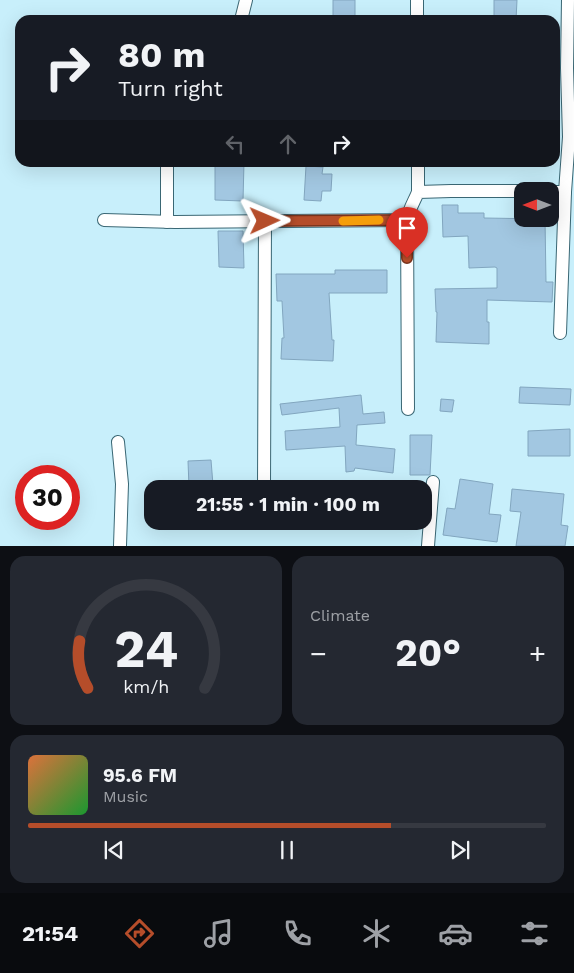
<!DOCTYPE html>
<meta charset="utf-8">
<style>
:root{--surface:#171b24;--page:#242831;--text:#f1f3f6;--muted:#9ea1a6;--line:#363941;--accent:#b54d2a}
body{margin:0;font-family:"Work Sans",sans-serif;background:var(--page);color:var(--text);height:100vh;display:flex;flex-direction:column;font-size:19px;white-space:nowrap}
*{box-sizing:border-box;margin:0}
p{font-size:16px;color:var(--muted)}
.icon{flex:none;width:28px;height:28px;fill:none;stroke:currentColor;stroke-width:2;stroke-linecap:round;stroke-linejoin:round}
.map{position:relative;height:546px;overflow:hidden}
.details{display:flex;flex-direction:column;gap:10px;padding:10px;background:#0d0f14;flex:1}
.details>*{flex:none}
.banner{position:absolute;left:15px;top:15px;width:545px;height:152px;border-radius:15px;box-shadow:0 5px 20px #0002;background:#171b24;color:var(--text);overflow:hidden}
.needle{width:32px;rotate:270deg}
.tools{position:absolute;left:514px;top:182px;display:grid;gap:10px}
.tools a{display:grid;place-items:center;width:45px;height:45px;border-radius:10px;background:var(--surface);box-shadow:0 5px 20px #0002;font-size:25px}
.speed{position:absolute;left:15px;top:465px;display:flex;gap:10px;font-size:25px;font-weight:700;text-align:center}
.speed>*{display:grid;place-content:center;width:65px;height:65px;border-radius:50%;background:var(--surface);box-shadow:0 5px 20px #0002;line-height:1}
.speed .limit{border:8px solid #d22;background:#fff;color:#111}
.pin{position:absolute;display:grid;place-items:center;width:42px;height:42px;color:#fff;margin:-51px -21px;border-radius:50% 50% 50% 0;rotate:-45deg;box-shadow:0 0 5px #0007}
.pin .icon{rotate:45deg}
.me{position:absolute;width:55px;margin:-28px;rotate:89deg;stroke-linejoin:round;filter:drop-shadow(0 0 4px #0008)}
.turn{display:flex;align-items:center;gap:18px;height:105px;padding:0 20px;font-size:22px}
.turn .icon{width:65px;height:65px;stroke-width:2.5}
.turn b{display:block;font-size:35px;line-height:42px}
.lanes{display:flex;align-items:center;height:48px;padding:0 20px;background:#0003;justify-content:center;gap:25px;direction:ltr}
.lanes .off{opacity:.35}
.big{font-size:38px;font-weight:700;line-height:1.1}
.details .card{flex:1;display:flex;flex-direction:column;justify-content:center;gap:8px;min-width:0;padding:0 18px;border-radius:15px;background:var(--page)}
.details .dial{align-items:center;gap:0}
.dial svg{height:130px;overflow:visible;fill:none;stroke:var(--line);stroke-width:7;stroke-linecap:round;text-anchor:middle}
.dial text{fill:var(--text);stroke:none}
.song{display:flex;align-items:center;gap:15px}
.cover{width:60px;height:60px;border-radius:8px;background:linear-gradient(135deg,hsl(20 70% 55%),hsl(130 70% 35%))}
.played{height:5px;border-radius:2px;background:linear-gradient(90deg,var(--accent) 70%,var(--line) 70%)}
.keys{display:flex;justify-content:space-around;direction:ltr}
.heat{display:flex;justify-content:space-between;align-items:center;font-size:28px;direction:ltr}
.details .tiles{flex:1;display:grid;gap:10px;grid-template-columns:1fr 1fr}
.card:last-child{grid-column:span 2}
.trip{position:absolute;left:144px;top:480px;width:288px;height:50px;border-radius:15px;background:var(--surface);box-shadow:0 5px 20px #0002;font-weight:700;line-height:50px;text-align:center}
.tab-bar{display:flex;height:80px;justify-content:space-around;align-items:center;background:#090b0e;color:var(--muted)}
.tab-bar .icon{width:35px;height:35px}
.tab-bar .current{color:var(--accent)}
.tab-bar b{font-size:22px;color:var(--text)}
.map>svg:first-child{display:block}
</style>
<div class="map">
<svg width="574" height="546" viewBox="0 0 574 546">
<rect width="100%" height="100%" fill="#c8effb"/>
<g fill="#a2c7e1" stroke="#82a6bf">
<rect x="333" y="0" width="22" height="20"/>
<polygon points="494,0 517,0 516,20 494,20"/>
<polygon points="215,162 244,162 243,201 215,200"/>
<polygon points="306,166 323,167 322,174 332,174 331,191 322,191 321,201 304,200"/>
<polygon points="442,205 458,205 458,213 484,213 484,218 545,219 546,282 553,282 552,302 487,300 487,322 489,322 489,344 436,342 437,312 436,312 435,289 497,288 497,268 495,267 469,268 468,236 443,237"/>
<polygon points="218,231 243,231 244,268 219,267"/>
<polygon points="335,270 387,270 387,293 329,293 332,340 334,340 333,361 281,359 282,338 284,338 282,301 277,301 276,274 335,274"/>
<polygon points="520,387 571,389 570,405 519,403"/>
<polygon points="361,395 363,414 384,412 385,423 357,425 356,445 395,449 393,473 355,468 354,471 346,472 345,446 286,450 285,431 340,427 339,408 282,415 280,404"/>
<polygon points="441,399 454,400 452,412 440,411"/>
<polygon points="570,429 570,456 528,456 528,431"/>
<polygon points="410,435 432,435 430,475 410,475"/>
<polygon points="211,460 213,485 189,487 188,461"/>
<polygon points="460,479 493,484 489,514 501,515 497,542 443,535 447,508 455,509"/>
<polygon points="512,489 564,494 561,525 568,526 565,546 516,546 521,512 510,511"/>
</g>
<g fill="none" stroke-linecap="round" stroke-linejoin="round">
<g stroke="#3a6774" stroke-width="14">
<g id="minor">
<polyline points="417,0 417,20"/>
<polyline points="568,0 567,68 569,137"/>
<polyline points="241,20 246,0"/>
<polyline points="167,162 167,222"/>
<polyline points="418,162 418,192"/>
<polyline points="550,192 565,192 569,137 574,137"/>
<path d="M104,220L175,222L407,220C409,209 414,202 418,192L451,191H522"/>
<polyline points="407,220 408,409"/>
<polyline points="560,333 565,192"/>
<polyline points="118,442 122,484 120,546"/>
<polyline points="264,489 265,221"/>
<polyline points="428,546 433,482"/>
</g>
</g>
<use href="#minor" stroke="#fff" stroke-width="12"/>
</g>
<g fill="none" stroke-linecap="round" stroke-linejoin="round">
<g stroke="#76321b" stroke-width="12">
<polyline id="route" points="265,221 407,220 407,258"/>
</g>
<use href="#route" stroke="#b54d2a" stroke-width="9"/>
<polyline stroke="#f59e0b" stroke-width="9" points="343,221 379,220"/>
</g>
</svg>
<div class="tools">
<a><svg class="needle" viewBox="-14 -14 28 28"><path d="M0-13l5 13h-10z" fill="#e53935"/><path d="M0 13l5-13h-10z" fill="#9ea1a6"/></svg></a>
</div>
<div class="speed"><div class="limit">30</div></div>
<div class="pin" style="left:407px;top:258px;background:#d93025"><svg class="icon" aria-label="arrive" viewBox="0 0 24 24"><path d="M6 21V4h12l-3 4 3 4H6"/></svg></div>
<svg class="me" style="left:265px;top:221px" viewBox="-20 -20 40 40"><path d="M0-17L14 15 0 8-14 15z" fill="#b54d2a" stroke="#fff" stroke-width="4"/></svg>
<div class="trip">21:55 · 1 min · 100 m</div>
<div class="banner">
<div class="turn"><svg class="icon" aria-label="right" viewBox="0 0 24 24"><path d="M7 20v-9h11M14 6l5 5-5 5"/></svg><div><b>80 m</b>Turn right</div></div>
<div class="lanes"><svg class="icon off" aria-label="left" viewBox="0 0 24 24"><path d="M17 20v-9H6M10 6l-5 5 5 5"/></svg><svg class="icon off" aria-label="ahead" viewBox="0 0 24 24"><path d="M12 20V5M6 11l6-6 6 6"/></svg><svg class="icon" aria-label="right" viewBox="0 0 24 24"><path d="M7 20v-9h11M14 6l5 5-5 5"/></svg></div>
</div>
</div>
<section class="details">
<div class="tiles">
<div class="card dial"><svg viewBox="0 0 100 80">
<path d="M14 69A42 42 0 1 1 86 69"/>
<path d="M14 69A42 42 0 0 1 9 40" stroke="#b54d2a"/>
<text x="50" y="56" font-size="32" font-weight="700">24</text>
<text x="50" y="72" font-size="11">km/h</text>
</svg></div>
<div class="card"><p>Climate</p>
<div class="heat"><a>−</a><b class="big">20°</b><a>+</a></div>
</div>
<div class="card">
<div class="song"><i class="cover"></i><div><b>95.6 FM</b><p>Music</p></div></div>
<div class="played"></div>
<div class="keys"><svg class="icon" aria-label="previous" viewBox="0 0 24 24"><path d="M18 5L8 12l10 7zM5 5v14"/></svg><svg class="icon" aria-label="pause" viewBox="0 0 24 24"><path d="M8 5v14M16 5v14"/></svg><svg class="icon" aria-label="next" viewBox="0 0 24 24"><path d="M6 5l10 7-10 7zM19 5v14"/></svg></div>
</div>
</div>
</section>
<nav class="tab-bar">
<b>21:54</b>
<svg class="icon current" aria-label="directions" viewBox="0 0 24 24"><path d="M12 3l9 9-9 9-9-9zM9 14v-3h6M13 9l2 2-2 2"/></svg>
<svg class="icon" aria-label="music" viewBox="0 0 24 24"><path d="M9 18V5l10-2v13"/><circle cx="6" cy="18" r="3"/><circle cx="16" cy="16" r="3"/></svg>
<svg class="icon" aria-label="phone" viewBox="0 0 24 24"><path d="M5 4h4l2 5-3 2q2 4 5 5l2-3 5 2v4C11 20 4 13 5 4z"/></svg>
<svg class="icon" aria-label="climate" viewBox="0 0 24 24"><path d="M12 3v18M4 7l16 10M4 17L20 7"/></svg>
<svg class="icon" aria-label="car" viewBox="0 0 24 24"><path d="M5 17H2v-5l4-1 3-4h7l3 4 3 1v5h-3M9 17h6M6 11h13"/><circle cx="7" cy="17" r="2"/><circle cx="17" cy="17" r="2"/></svg>
<svg class="icon" aria-label="filters" viewBox="0 0 24 24"><path d="M4 7h16M4 17h16"/><circle cx="9" cy="7" r="2"/><circle cx="15" cy="17" r="2"/></svg>
</nav>
